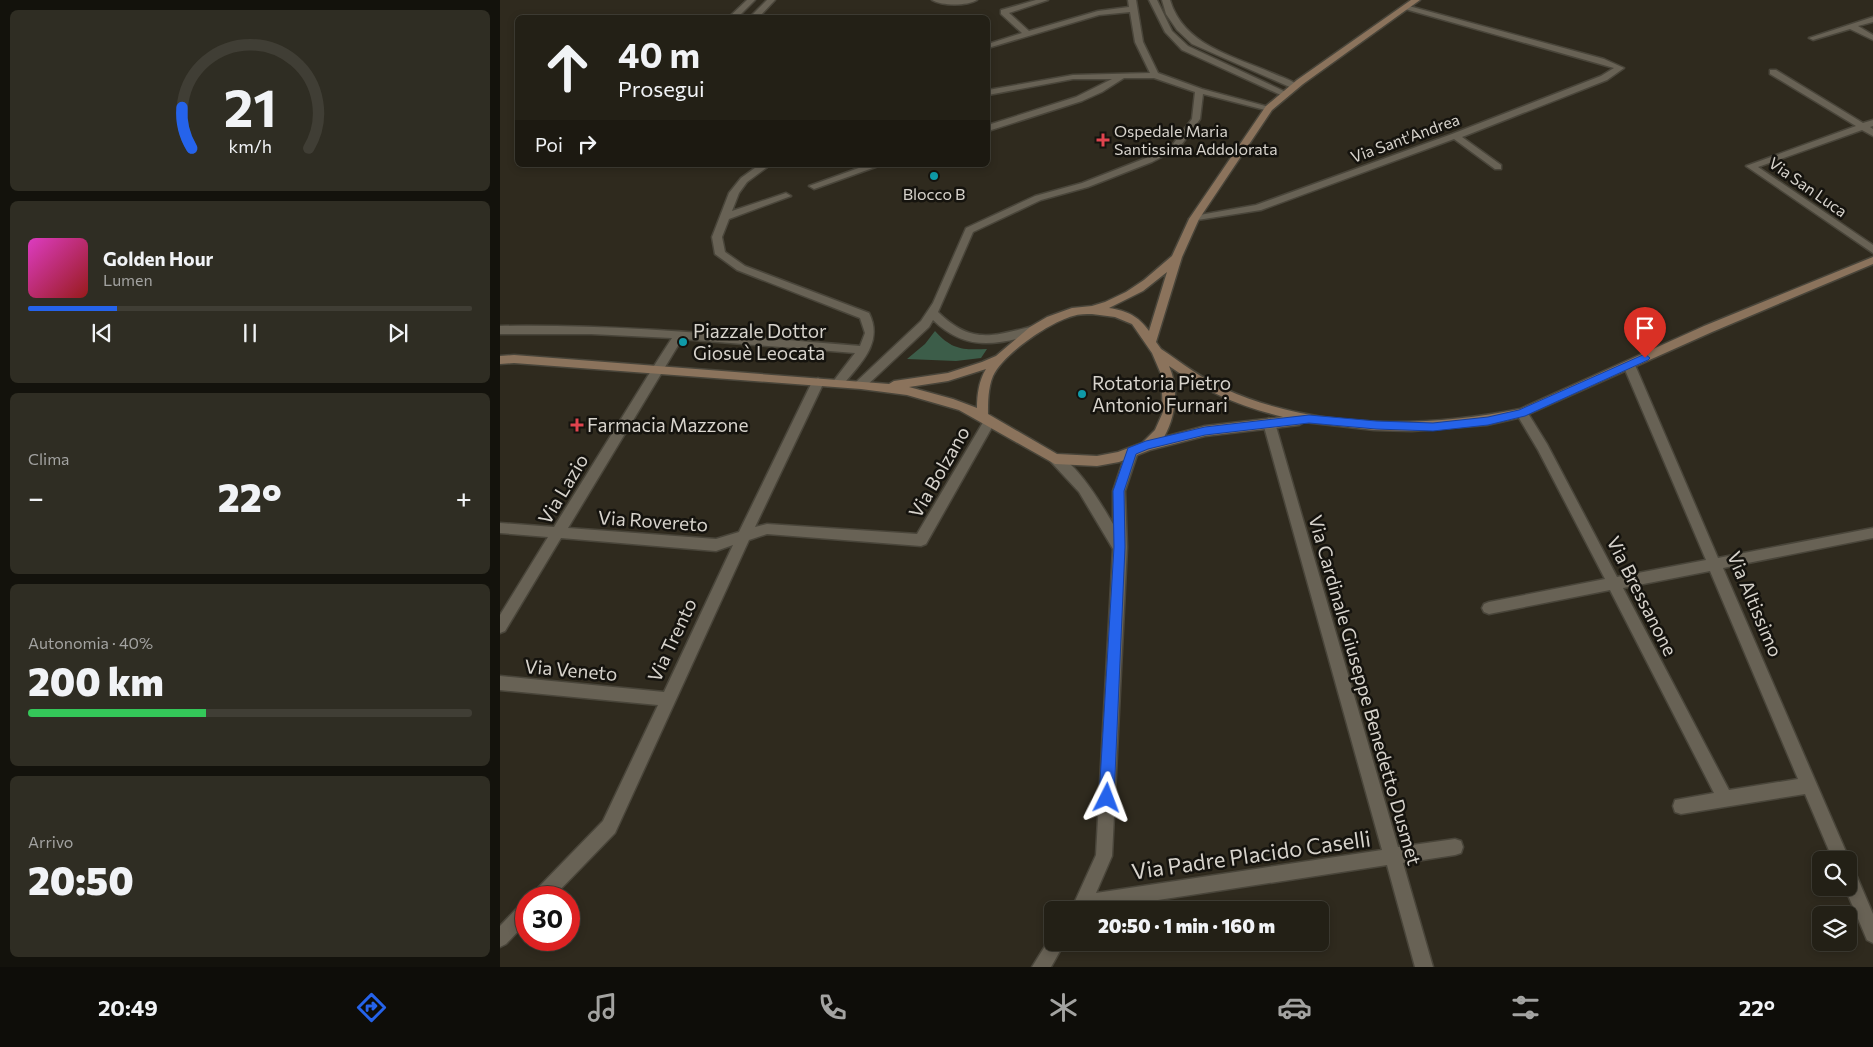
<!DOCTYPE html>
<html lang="it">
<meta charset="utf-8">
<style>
:root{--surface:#232016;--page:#2f2d23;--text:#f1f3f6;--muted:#a3a3a1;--line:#403e35;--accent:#2563eb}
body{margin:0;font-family:Commissioner,sans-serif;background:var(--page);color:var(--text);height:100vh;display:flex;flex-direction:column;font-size:19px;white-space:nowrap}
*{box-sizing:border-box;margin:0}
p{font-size:16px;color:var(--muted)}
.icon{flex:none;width:28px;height:28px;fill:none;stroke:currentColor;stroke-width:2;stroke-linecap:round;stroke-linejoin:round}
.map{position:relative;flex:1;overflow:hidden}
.details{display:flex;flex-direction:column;gap:10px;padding:10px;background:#13120c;width:500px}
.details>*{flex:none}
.top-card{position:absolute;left:15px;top:15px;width:475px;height:152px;border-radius:8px;box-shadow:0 2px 8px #0003,0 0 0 1px var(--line);background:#232016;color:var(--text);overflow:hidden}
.fabs{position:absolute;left:1312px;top:851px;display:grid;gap:10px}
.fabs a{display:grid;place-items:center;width:45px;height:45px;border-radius:8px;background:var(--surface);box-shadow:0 2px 8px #0003,0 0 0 1px var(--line);font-size:25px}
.speed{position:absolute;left:15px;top:886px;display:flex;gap:10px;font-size:25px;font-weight:700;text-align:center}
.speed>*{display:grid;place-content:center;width:65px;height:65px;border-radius:50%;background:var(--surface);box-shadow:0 2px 8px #0003,0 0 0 1px var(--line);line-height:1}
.speed .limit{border:8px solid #d22;background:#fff;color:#111}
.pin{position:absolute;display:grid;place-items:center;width:42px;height:42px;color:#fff;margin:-51px -21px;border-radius:50% 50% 50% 0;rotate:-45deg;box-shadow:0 0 5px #0007}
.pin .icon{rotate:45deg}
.me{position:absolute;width:55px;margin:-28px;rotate:3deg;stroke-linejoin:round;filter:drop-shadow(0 0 4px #0008)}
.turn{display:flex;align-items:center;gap:18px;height:105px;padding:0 20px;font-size:22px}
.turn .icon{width:65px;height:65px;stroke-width:2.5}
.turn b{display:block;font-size:35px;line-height:42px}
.then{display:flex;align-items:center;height:48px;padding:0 20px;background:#0003;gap:10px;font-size:19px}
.big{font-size:38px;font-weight:800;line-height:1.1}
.details .card{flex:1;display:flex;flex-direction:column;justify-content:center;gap:8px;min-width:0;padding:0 18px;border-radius:8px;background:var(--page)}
.details .dial{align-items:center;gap:0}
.dial svg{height:130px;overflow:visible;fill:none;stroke:var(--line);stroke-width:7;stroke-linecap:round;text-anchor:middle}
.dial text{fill:var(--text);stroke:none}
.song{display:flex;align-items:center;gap:15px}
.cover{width:60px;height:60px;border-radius:8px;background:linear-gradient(135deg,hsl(310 70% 55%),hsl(0 70% 35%))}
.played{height:5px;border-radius:2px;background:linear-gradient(90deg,var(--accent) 20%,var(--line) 20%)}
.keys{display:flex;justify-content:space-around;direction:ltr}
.heat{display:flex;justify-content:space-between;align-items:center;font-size:28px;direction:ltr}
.charge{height:8px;border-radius:4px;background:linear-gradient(90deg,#34c759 40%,var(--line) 0)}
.trip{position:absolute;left:544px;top:901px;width:285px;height:50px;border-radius:8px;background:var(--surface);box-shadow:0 2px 8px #0003,0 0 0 1px var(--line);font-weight:800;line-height:50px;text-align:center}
.menu{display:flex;height:80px;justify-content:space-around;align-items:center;background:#0e0d09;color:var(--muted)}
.menu .icon{width:35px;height:35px}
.menu .selected{color:var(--accent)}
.menu b{font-size:22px;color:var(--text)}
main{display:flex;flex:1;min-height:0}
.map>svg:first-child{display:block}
</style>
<main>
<section class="details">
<div class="card dial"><svg viewBox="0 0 100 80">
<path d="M14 69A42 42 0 1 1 86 69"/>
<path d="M14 69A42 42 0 0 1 8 44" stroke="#2563eb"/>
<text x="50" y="56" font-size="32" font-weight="700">21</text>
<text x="50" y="72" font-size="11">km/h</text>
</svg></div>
<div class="card">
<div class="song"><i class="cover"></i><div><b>Golden Hour</b><p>Lumen</p></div></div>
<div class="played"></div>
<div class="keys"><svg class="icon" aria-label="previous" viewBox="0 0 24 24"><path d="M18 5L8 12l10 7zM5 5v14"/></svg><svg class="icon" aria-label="pause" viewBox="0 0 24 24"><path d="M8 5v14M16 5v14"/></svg><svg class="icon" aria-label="next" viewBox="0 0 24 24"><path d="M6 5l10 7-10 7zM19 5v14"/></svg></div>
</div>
<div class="card"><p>Clima</p>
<div class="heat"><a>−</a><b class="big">22°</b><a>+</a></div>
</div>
<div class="card"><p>Autonomia · 40%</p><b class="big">200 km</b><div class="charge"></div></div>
<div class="card"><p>Arrivo</p><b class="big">20:50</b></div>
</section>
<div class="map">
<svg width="1373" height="967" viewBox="0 0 1373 967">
<rect width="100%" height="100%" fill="#2f2a1e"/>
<path fill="#3c5d49" d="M435,331C452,350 463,350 487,349L481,358L456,361L407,359L425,344Z"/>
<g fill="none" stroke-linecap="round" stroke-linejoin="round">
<g stroke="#49453a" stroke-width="3">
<g id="lane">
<polygon points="247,0 255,0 237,18 228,18"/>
<polygon points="267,0 275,0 258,18 249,18"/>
<path d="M432,0H477C467,6 442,6 432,0Z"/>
<path d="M536,0H548L509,13L529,31L598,11L629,7L628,0H636L643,42L658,73L702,89L773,108L769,111L703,94L700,119L679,148L652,162L588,187L541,200L473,232L438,312C472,345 492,336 534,326L538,327L539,330L538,333C497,345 466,352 433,320L429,327L364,388H356L354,385L356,382L421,321L433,303L466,228L535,196L582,183L646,158L673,144L692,119L695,92L654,78H624L602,92L582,101L488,131V125L576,97L612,79H573L488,95V90L573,75L650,73L635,42L630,12L599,15L488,48V44L522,33L501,14V10Z"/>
<polygon points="649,0 657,0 672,31 688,46 790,94 783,96 682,50 665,32"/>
<path d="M662,0H670C683,45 733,56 772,73C781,77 792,80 799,86L792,88L692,44L677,30L666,14Z"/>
<path d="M259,165H270L247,182L239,193L232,211L286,193L291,196L229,219L222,237L225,252L245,266L369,313C384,343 360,364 342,386H334L332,383L355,353L182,339L162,372L158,373L152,369L172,338L91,334H0V326C121,324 240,336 360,346L365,333L360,318L237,270L215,254L212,237L229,193L241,178Z"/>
<polygon points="367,165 381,165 317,188 314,189 309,186"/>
</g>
</g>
<g stroke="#49453a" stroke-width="3">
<g id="street">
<polygon points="905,5 1104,59 1124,68 1107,80 962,137 1001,165 1001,169 995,169 954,139 761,210 691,221 689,219 694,216 756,205 952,134 1101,76 1114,68 905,9"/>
<polygon points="1373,17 1373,22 1358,26 1373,35 1373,40 1350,29 1313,40 1309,38"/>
<polygon points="1270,70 1276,70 1363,123 1373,120 1373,126 1370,127 1373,129 1373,136 1362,130 1258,167 1373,245 1373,253 1246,166 1356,126 1270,74"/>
<path d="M1129,361L1135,365L1218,558L1373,528V538L1223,568L1347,854L1349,860V861L1333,860L1305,794L1181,814L1175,812L1173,806L1175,800L1214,793L1110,590L989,614L984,612L982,608L984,604L989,602L1105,579L1038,450L1016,413L1022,409L1026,410L1047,444L1117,577L1206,560L1123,365ZM1210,571L1298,779L1229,790L1123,588Z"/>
<polygon points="158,365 164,369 68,528 216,539 239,532 312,382 318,378 324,382 255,527 267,524 417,534 485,419 489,417 495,422 426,544 421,546 267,534 249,540 115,833 52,898 32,898 34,892 103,821 158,705 0,690 0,676 164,692 233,545 216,551 61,538 5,631 0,633 0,615 48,537 0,533 0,523 54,527 154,366"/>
<path d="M769,418L775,423L898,847L955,839L961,841L963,847L961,853L955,855L903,863L933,967H915L887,865L593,910H571L596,855L613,549L579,492L551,462L549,459L551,456L555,454C576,461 602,505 613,524V491L626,452L628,449H636L638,452L625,491L627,547L612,856L596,893L882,850L763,423Z"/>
<polygon points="1349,870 1355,872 1373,914 1373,943 1367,940 1345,888 1349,888"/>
<polygon points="26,903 26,923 6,944 0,947 0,926 20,905"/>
<polygon points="552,935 552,942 565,942 551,967 532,967"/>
</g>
</g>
<g stroke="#49453a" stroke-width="3">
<path id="secondary" d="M911,0H920L803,84L772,110L699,219L682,257L656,342L661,349C682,363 702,379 725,389C816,430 924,428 1020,409L1204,326L1373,257V264L1212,332L1022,417L987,425L912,431L874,430L804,422L799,425L705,436L650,450L619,462L597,466L555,464L459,410L407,395L361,389L14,363L0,364V356L14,355L389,384L394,381L448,373L482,362L496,356L530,327L547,317L572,308L592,306L605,302L626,292L644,280L672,256L689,219L766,106L797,80ZM667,272L649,331C638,316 628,311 609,308L643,291ZM592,314L615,317L632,324L652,353L661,374L663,412L655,430L642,443L618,452L597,456L557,454L488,414C488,402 488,388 493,376C503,354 550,322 573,316C579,314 586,314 592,314ZM669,366C706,392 739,406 783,417L705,426L664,437C676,416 679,388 669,366ZM486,369C479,380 477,395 477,408L453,399L409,387L448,381Z"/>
</g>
<use href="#lane" fill="#686255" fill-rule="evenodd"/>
<use href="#street" fill="#686255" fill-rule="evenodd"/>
<use href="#secondary" fill="#8b735c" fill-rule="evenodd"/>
</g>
<polygon fill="#2563eb" stroke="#184099" points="1145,354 1150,358 1148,360 1025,416 988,425 933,431 876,429 809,423 705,435 648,449 636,454 624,491 625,547 614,798 612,803 607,805 602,803 599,798 614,547 613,491 628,448 646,441 705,427 809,415 876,421 933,423 988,417 1019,410"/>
<g fill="#e0444e" stroke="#15130e" stroke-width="2">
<path d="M600.5 132.5h5v5h5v5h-5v5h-5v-5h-5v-5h5z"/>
<path d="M74.5 417.5h5v5h5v5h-5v5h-5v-5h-5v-5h5z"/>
</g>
<g fill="#0f9aa8" stroke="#15130e" stroke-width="2">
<circle cx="434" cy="176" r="5"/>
<circle cx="183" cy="342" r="5"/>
<circle cx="582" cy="394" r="5"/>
</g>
<g text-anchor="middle" stroke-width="5" stroke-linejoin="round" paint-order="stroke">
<g font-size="16" fill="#d7d3cc" stroke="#15130e" text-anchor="start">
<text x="614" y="137">Ospedale Maria<tspan x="614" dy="18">Santissima Addolorata</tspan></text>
<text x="434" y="200" text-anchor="middle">Blocco B</text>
</g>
<g font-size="16" fill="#d7d3cc" stroke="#15130e">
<text transform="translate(905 138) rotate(-20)" y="6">Via Sant'Andrea</text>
<text transform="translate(1308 187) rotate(35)" y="6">Via San Luca</text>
</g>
<g font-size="19" fill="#d7d3cc" stroke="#15130e" text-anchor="start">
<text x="193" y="338">Piazzale Dottor<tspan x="193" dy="22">Giosuè Leocata</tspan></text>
<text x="592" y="390">Rotatoria Pietro<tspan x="592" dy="22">Antonio Furnari</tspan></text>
<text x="87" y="432">Farmacia Mazzone</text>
</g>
<g font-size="19" fill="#d7d3cc" stroke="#15130e">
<text transform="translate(439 472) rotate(-60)" y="7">Via Bolzano</text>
<text transform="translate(63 489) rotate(-59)" y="7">Via Lazio</text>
<text transform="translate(153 521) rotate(4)" y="7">Via Rovereto</text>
<text transform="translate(1142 596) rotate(63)" y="7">Via Bressanone</text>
<text transform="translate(1255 604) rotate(67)" y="7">Via Altissimo</text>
<text transform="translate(172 640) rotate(-65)" y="7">Via Trento</text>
<text transform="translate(71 670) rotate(5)" y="7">Via Veneto</text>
<text transform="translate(865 690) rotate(74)" y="7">Via Cardinale Giuseppe Benedetto Dusmet</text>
</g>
<g font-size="22" fill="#d7d3cc" stroke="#15130e">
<text transform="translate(751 855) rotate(-8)" y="8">Via Padre Placido Caselli</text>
</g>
</g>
</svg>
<div class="fabs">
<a><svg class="icon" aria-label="search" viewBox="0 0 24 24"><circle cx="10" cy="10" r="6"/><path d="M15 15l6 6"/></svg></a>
<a><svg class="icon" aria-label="layers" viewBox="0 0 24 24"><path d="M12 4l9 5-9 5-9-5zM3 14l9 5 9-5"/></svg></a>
</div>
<div class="speed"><div class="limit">30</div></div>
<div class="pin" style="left:1145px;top:358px;background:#d93025"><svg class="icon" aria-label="arrive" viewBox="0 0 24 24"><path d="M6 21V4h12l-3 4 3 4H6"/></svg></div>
<svg class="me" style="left:607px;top:798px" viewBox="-20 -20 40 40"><path d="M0-17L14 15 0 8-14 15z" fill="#2563eb" stroke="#fff" stroke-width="4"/></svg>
<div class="trip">20:50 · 1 min · 160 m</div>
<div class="top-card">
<div class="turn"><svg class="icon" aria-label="ahead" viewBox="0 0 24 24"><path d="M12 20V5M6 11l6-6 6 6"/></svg><div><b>40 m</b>Prosegui</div></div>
<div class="then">Poi<svg class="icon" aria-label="right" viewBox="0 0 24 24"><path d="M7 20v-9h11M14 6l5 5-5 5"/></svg></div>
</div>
</div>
</main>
<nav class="menu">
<b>20:49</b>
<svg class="icon selected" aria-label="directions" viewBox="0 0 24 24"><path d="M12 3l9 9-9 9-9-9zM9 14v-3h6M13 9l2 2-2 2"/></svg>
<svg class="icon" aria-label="music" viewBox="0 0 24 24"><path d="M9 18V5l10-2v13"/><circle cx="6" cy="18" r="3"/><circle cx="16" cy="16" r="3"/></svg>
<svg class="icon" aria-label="phone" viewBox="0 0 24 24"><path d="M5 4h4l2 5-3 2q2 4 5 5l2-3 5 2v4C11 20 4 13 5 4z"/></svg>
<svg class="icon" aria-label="climate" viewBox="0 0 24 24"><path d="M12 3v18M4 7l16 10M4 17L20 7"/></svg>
<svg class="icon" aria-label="car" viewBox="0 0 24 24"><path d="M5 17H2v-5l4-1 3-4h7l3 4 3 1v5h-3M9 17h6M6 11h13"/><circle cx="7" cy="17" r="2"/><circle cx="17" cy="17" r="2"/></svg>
<svg class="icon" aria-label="filters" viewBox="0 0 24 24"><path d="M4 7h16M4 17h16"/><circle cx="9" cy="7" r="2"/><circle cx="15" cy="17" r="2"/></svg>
<b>22°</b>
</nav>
